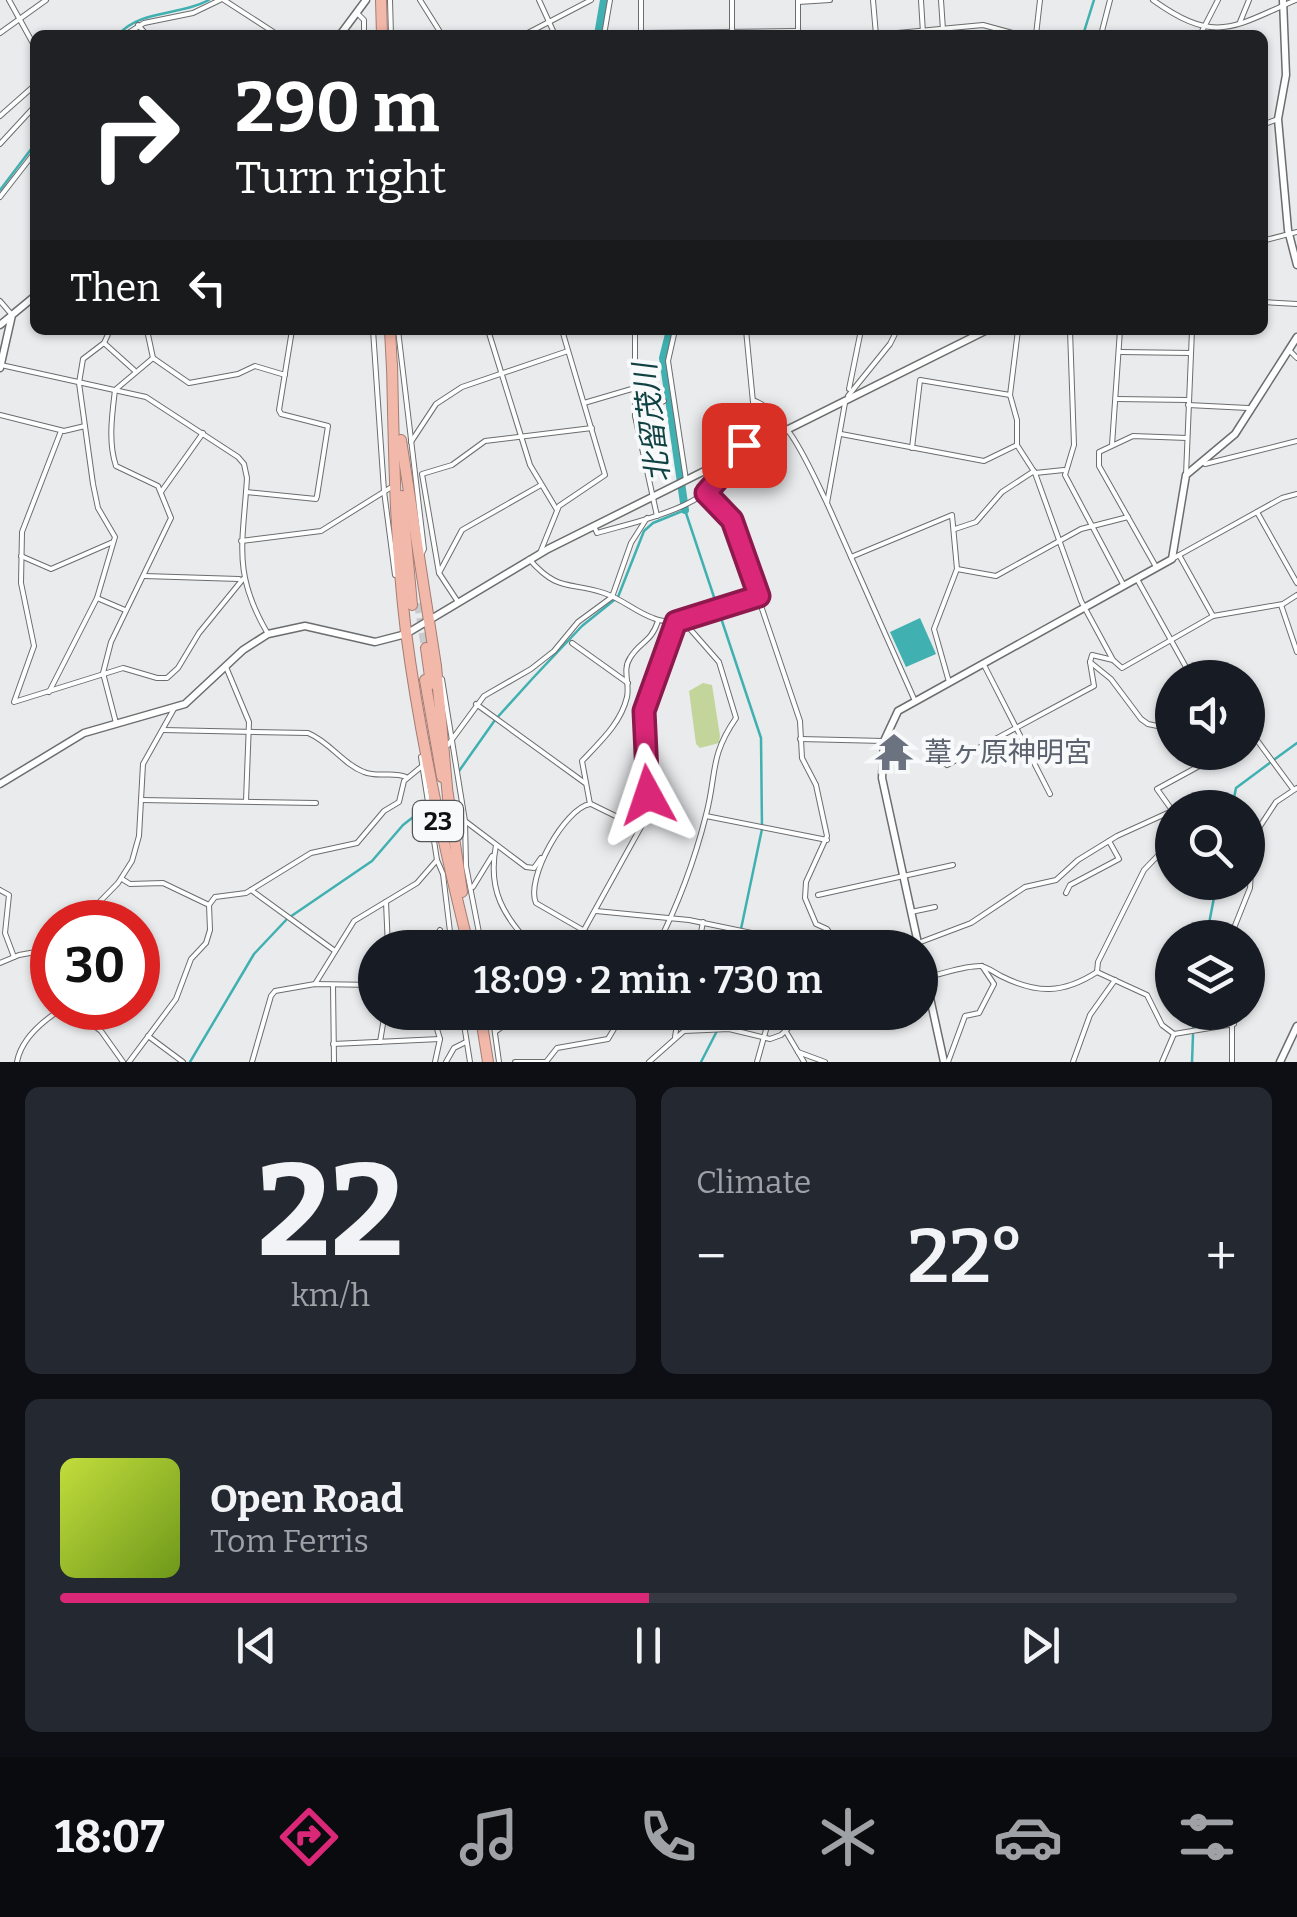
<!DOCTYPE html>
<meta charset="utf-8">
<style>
:root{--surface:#171b24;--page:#242831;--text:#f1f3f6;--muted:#9ea1a6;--line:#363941;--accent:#db2777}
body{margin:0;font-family:Bitter,"Noto Sans JP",serif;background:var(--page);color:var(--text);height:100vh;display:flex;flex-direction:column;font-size:38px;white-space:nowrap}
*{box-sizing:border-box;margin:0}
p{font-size:32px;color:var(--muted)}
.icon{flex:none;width:55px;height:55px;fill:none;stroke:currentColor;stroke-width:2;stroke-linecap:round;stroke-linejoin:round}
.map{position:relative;height:1062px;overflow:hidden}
.sheet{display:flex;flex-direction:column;gap:25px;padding:25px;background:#0d0f14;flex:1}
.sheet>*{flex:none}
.top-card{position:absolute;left:30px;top:30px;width:1238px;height:305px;border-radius:15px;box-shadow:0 2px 8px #0004;background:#202124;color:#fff;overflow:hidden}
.fabs{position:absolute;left:1155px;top:660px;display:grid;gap:20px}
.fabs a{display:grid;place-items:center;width:110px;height:110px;border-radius:50%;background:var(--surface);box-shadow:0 2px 8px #0004;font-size:50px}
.speed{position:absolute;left:30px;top:900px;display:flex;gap:20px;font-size:50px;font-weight:700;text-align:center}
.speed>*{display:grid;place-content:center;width:130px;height:130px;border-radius:50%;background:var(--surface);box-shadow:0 2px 8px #0004;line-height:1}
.speed .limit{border:15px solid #d22;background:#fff;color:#111}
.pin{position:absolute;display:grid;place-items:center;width:85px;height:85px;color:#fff;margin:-42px;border-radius:20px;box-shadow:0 5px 15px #0006}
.me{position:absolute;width:110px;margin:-55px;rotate:355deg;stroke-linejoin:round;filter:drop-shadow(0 0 8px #0008)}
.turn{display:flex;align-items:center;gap:35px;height:210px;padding:0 40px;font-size:45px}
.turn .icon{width:130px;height:130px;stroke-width:2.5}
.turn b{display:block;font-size:70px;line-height:85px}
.then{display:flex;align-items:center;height:95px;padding:0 40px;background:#0003;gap:20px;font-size:38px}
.big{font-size:75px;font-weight:600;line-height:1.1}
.sheet .tile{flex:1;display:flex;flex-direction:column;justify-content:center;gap:15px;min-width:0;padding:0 35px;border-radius:15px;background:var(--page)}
.sheet .dial{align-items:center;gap:0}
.dial b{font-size:130px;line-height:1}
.song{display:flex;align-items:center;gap:30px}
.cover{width:120px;height:120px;border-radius:15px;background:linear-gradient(135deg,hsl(70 70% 55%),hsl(80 70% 35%))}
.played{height:10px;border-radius:5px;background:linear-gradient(90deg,var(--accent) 50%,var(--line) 50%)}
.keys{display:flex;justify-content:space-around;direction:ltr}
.heat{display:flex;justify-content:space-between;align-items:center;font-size:55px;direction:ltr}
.sheet .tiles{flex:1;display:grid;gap:25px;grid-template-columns:1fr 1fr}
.tile:last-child{grid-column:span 2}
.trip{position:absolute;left:358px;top:930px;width:580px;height:100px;border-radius:50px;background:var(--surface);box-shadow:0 2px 8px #0004;font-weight:600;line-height:100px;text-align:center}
.menu{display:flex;height:160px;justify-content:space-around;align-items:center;background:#090b0e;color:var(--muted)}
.menu .icon{width:70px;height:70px}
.menu .on{color:var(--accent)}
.menu b{font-size:45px;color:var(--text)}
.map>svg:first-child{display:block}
</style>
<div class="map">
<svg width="1297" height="1062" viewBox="0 0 1297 1062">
<rect width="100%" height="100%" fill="#eaebed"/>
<polygon fill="#c3d59a" points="703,683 712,685 720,736 719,743 700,748 696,744 689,691"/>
<polygon fill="#40b0b1" points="920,618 936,654 906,667 890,632"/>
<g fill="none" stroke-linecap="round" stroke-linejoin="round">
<g stroke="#40b0b1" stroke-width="2.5">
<path d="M118,35C141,9 180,16 209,0"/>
<polyline points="1083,35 1094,0"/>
<polyline points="0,190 35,144"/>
<polyline points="1275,759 1297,743"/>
<polyline points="459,771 495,720 533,678 582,626 618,597 644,531 653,523 685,510 761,738 762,829 737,948"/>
<polyline points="1232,808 1236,788 1271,762"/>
<polyline points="1207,934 1217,882"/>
<polyline points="1206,938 1206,936"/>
<polyline points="1193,1030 1194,1012"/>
<polyline points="190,1062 254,954 287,919 372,861 403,825 426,807"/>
<polyline points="701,1062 719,1027 722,1012"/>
<polyline points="1192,1062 1193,1035"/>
</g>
<g stroke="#40b0b1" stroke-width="8">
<polyline points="598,35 604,0"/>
<polyline points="670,330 663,358 685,510"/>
</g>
<polyline stroke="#c9cacc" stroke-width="10" stroke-dasharray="10 5" stroke-linecap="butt" points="419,603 426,648"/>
<g stroke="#6b6d6e" stroke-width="6">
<g id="street">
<polyline points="9,0 35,47"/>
<polyline points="224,0 278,35"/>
<polyline points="390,0 391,35"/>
<polyline points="420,0 442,35"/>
<polyline points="539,0 555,35"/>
<polyline points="641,0 641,35"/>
<polyline points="732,0 732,35"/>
<polyline points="798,0 798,35"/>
<polyline points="873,0 876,35"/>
<polyline points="921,0 923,33"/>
<polyline points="941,0 943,30"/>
<path d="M1153,0C1216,45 1233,27 1296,0"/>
<polyline points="798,2 830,0"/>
<polyline points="358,14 364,20 364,35"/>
<polyline points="1240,22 1249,0"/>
<polyline points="138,25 147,35"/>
<polyline points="0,33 46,0"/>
<polyline points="641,33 798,31"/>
<polyline points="125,35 144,23 193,13 220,0"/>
<polyline points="524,35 591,0"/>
<polyline points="604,35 610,0"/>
<polyline points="876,35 983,25 1020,35"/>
<polyline points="1036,35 1040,0"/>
<polyline points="1101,35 1110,0"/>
<polyline points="1200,35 1218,0"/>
<polyline points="0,116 35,85"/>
<polyline points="1262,125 1278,119"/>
<polyline points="0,144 35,106"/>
<polyline points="0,197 35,152"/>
<polyline points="1262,241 1297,232"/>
<polyline points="0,301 12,315"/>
<polyline points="1262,302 1297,304"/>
<polyline points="147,330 153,358 189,383 238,374 255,366 285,375"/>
<polyline points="373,330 384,491 395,575"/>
<polyline points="398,330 424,549 422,553"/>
<polyline points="488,330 530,465 557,510"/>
<polyline points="632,330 635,334 635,416 657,516"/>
<polyline points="675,330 668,361 686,480"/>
<polyline points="746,330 755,423 744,445 746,449"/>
<polyline points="1018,330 1010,395 1017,420 1017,445 1035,473 1081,601 1113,660"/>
<polyline points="1070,330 1074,445 1065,475 1124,586"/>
<polyline points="104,343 134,370"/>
<polyline points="1289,350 1297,358"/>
<polyline points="1121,352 1191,353"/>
<path d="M1,365L146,397L238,457L244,464L247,478C243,544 232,573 268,634"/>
<polyline points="849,389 861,330"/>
<polyline points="848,396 890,344 897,330"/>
<polyline points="1116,399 1188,400"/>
<path d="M753,400C788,413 811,471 827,503"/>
<polyline points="584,403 635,388"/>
<polyline points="845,403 827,503 915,701"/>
<polyline points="1188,405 1248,408"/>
<polyline points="0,415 64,431 85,426"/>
<polyline points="635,416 664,401"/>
<polyline points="61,431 22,532 21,583 34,646 14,702 123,668 157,678 167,678 178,668 199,633 243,579"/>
<polyline points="841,434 984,461 1017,445"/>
<polyline points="411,442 436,404 462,387 568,351"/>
<polyline points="1112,445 1120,330"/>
<polyline points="912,448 920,380 1010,395"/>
<polyline points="1203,461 1205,464 1297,441"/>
<polyline points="1035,473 1064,470"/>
<polyline points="1186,475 1192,330"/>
<polyline points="161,492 203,433"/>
<polyline points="246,492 316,499 317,496 328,426 281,414 279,410 292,330"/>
<polyline points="1257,512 1297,583"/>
<path d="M594,526L597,533C629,523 725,506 721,462"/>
<polyline points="955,529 976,522 1002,492 1034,471"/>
<polyline points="241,541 321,531 390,488"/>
<polyline points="540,553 559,506 605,475 562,330"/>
<polyline points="1179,555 1213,616"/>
<polyline points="21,556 51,569 113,542"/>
<polyline points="851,557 952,515 957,569 934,629 949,682"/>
<path d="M529,559C559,593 568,581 604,593C622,599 636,612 653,618C683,631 729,606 758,597"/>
<polyline points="1172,559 1282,498 1297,494"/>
<polyline points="1155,565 1099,466 1099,452 1133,436 1187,438"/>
<polyline points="957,569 996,576 1081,529 1128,517"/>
<polyline points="439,573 422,474 452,465 485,441 592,428"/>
<polyline points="144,576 239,579"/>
<polyline points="1137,579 1192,678"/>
<polyline points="97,598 125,610"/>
<polyline points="458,602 439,573 462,530 541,485"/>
<polyline points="1281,605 1297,652"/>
<polyline points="572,643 628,683"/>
<polyline points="1090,662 1092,655 1113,660 1122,668 1213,616 1283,604 1297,595"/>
<polyline points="1090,662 1111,679 1141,719 1148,724 1172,729"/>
<polyline points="983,663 1050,794"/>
<polyline points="226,667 249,722 246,801"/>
<polyline points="442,679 465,821 466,866 482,948"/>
<polyline points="49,692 97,598 115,537 98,508 93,484 79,383 83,359 104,343 110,330"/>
<polyline points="476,704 585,783"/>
<path d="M116,723L103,673L111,642L171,518L158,486L116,466C108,442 112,415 115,390L153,358"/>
<polyline points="1248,728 1293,789"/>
<path d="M163,730L308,733C330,742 344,765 364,772C378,778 392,771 406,777"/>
<polyline points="800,739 884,741"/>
<polyline points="448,745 484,696 531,669 554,651 578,622 612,597 631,543 647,518"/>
<polyline points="421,757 437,860 443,874 452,948"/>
<polyline points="947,765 1094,686 1090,662"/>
<polyline points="141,800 316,803"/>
<polyline points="591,804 640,828"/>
<polyline points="1172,810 1157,789 1201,765 1201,752"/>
<polyline points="706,816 827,840"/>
<polyline points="458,822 465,821 526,867 534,868 541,858"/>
<path d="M496,845C487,892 504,915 533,948"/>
<polyline points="122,879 130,884 163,883 209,905"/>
<polyline points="473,887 492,856"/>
<polyline points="0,890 9,895 5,933 14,957"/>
<polyline points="251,890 335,951"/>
<polyline points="1066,893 1070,885 1119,859 1109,841"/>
<polyline points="818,895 953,865"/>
<polyline points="386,902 388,948"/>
<polyline points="209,905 215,897 246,893 311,853 357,843 384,811 399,802 404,781 421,767"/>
<polyline points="596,911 689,920 791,941 825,942 831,935 827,929 816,924 805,898 806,882 827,836 816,785 802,758 800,721 735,529 724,510 706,493"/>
<polyline points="911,912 935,907"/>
<polyline points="80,922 118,883 132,861 139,836 143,764 175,707"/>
<polyline points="1230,938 1250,888 1253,837 1276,802 1297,788"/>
<polyline points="918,943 971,923 1025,887 1056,880 1078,860 1117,836 1172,811"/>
<polyline points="430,948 440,930"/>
<polyline points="574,948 647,816 644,711 676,622"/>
<path d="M614,948L536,903C525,879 565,808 590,804L582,761C600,742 621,723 627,697C630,683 622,670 630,658C640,641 651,643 658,621"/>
<path d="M656,948C677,907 695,859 706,815C717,774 709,757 736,718L719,662L683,621"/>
<polyline points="698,948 703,922"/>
<polyline points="0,963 19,955 52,949"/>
<polyline points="1097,972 1147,995 1162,1025 1174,1034 1234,1024"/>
<path d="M926,977C943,974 963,966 980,966C986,966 995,973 1001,976C1037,994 1063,994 1097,972L1098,962L1144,870L1172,841"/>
<polyline points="315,984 354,921 417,883 437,860"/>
<polyline points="333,985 334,1062"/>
<polyline points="71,1008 101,1031 123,1062"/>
<polyline points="432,1012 440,1039 435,1062"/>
<polyline points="462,1012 470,1062"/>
<polyline points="492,1012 499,1062"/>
<polyline points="822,1012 834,1016 840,1012"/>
<polyline points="785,1030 804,1062"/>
<polyline points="495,1032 522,1012"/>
<polyline points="148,1036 183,1062"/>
<polyline points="675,1037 679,1012"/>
<polyline points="380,1042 385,1012"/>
<polyline points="333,1044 440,1039"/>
<polyline points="798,1052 825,1062"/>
<path d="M17,1062C21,1039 44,1020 63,1008"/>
<polyline points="129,1062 176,999 191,959 206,943 210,930 209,905"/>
<polyline points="252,1062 271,996 275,991 315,984 375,985"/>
<polyline points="446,1062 454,1048 466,1042"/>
<polyline points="515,1062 545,1062"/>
<polyline points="546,1062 557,1048 608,1039 624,1012"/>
<polyline points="649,1062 684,1031 729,1029 770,1039 781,1035 805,1012"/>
<polyline points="757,1062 771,1012"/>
<polyline points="948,1062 965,1016 979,1013 994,984 982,966"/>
<polyline points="1073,1062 1090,1015 1115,980"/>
<polyline points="1162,1062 1174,1034"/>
<polyline points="1232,1062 1232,1012"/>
</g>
</g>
<g stroke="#6b6d6e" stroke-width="9">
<g id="secondary">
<polyline points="1283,0 1286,75 1278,119 1288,230 1297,265"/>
<polyline points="340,35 366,0"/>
<polyline points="0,325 11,316"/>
<polyline points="0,368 12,315 35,296"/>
<polyline points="0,784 84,733 185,704 243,650 268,634 305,626 375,642 406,634 548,549 987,330"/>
<polyline points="919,948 882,778 884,741 898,711 1172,559 1186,475 1235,434 1297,337"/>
<polyline points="920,952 944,1062"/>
<polyline points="1280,1062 1297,1026"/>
</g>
</g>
<g stroke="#a37d74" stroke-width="12">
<g id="highway">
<polyline points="381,0 382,35"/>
<polyline points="390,330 392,369"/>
<path d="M392,364C394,454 395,543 406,632C420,739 443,843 469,948"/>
<polyline points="401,440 436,666 448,798"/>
<polyline points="402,496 412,605"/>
<polyline points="426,648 431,684"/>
<polyline points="425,680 442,777"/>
<polyline points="448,795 462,892"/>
<polyline points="480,1012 488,1062"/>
</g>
</g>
<use href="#street" stroke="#fff" stroke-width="4"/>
<use href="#secondary" stroke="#fff" stroke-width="6"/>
<use href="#highway" stroke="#f2b8a9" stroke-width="10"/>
</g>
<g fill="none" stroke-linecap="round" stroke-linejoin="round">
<g stroke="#8e194d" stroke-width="25">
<polyline id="route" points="648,795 644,711 676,622 759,596 732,520 706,493 720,477 721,462 746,449 744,445"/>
</g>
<use href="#route" stroke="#db2777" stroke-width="18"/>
</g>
<defs>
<g id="temple-bare" transform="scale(3)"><path d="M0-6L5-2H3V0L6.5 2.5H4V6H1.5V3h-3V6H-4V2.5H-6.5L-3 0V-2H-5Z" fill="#6b7280" stroke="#f7f9fa" stroke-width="2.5" paint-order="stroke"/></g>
</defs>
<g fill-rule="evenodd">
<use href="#temple-bare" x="894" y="752"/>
</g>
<g text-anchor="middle" stroke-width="8" stroke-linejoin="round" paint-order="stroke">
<rect fill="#f7f9fa" stroke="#555657" stroke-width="2.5" x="413" y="801" width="50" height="40" rx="8"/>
<g font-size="25" font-weight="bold" fill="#101011">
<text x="438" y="830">23</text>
</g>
<g font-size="28" fill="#5b616d" stroke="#f7f9fa" text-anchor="start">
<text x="924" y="762">葦ヶ原神明宮</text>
</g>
<g font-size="30" font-style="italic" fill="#104243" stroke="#f7f9fa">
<text transform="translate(652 423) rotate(-97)" y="10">北留茂川</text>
</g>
</g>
</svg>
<div class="fabs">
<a><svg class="icon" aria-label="sound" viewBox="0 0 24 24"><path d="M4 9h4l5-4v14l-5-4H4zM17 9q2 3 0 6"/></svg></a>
<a><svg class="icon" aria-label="search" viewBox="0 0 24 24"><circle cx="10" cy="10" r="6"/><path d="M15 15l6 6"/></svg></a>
<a><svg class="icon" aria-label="layers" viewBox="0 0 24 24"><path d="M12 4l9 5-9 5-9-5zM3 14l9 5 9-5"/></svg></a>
</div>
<div class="speed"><div class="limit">30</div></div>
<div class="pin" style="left:744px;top:445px;background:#d93025"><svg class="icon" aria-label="arrive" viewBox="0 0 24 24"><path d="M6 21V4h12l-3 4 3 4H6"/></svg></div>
<svg class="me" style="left:648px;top:795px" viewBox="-20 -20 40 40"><path d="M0-17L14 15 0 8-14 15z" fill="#db2777" stroke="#fff" stroke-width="4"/></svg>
<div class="trip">18:09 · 2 min · 730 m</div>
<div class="top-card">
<div class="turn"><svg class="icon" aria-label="right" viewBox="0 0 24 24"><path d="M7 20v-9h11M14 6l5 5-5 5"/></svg><div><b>290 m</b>Turn right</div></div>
<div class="then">Then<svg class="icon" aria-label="left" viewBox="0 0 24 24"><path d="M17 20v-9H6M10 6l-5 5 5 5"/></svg></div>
</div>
</div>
<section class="sheet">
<div class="tiles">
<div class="tile dial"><b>22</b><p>km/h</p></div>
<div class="tile"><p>Climate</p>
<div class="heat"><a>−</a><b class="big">22°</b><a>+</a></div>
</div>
<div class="tile">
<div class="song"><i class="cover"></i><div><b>Open Road</b><p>Tom Ferris</p></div></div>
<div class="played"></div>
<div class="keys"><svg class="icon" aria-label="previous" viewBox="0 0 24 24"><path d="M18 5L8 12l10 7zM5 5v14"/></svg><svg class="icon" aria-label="pause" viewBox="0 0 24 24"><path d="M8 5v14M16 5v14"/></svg><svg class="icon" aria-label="next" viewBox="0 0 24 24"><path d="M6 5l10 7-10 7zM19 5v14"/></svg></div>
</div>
</div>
</section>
<nav class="menu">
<b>18:07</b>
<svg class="icon on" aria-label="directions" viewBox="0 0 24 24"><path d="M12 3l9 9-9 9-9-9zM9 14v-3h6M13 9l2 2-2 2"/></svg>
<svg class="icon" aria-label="music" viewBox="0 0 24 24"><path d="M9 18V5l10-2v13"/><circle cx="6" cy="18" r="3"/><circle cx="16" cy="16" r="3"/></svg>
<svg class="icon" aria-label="phone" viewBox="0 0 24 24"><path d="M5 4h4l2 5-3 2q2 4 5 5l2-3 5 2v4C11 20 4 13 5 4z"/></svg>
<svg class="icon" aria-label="climate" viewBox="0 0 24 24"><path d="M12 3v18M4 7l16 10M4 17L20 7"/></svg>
<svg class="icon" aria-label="car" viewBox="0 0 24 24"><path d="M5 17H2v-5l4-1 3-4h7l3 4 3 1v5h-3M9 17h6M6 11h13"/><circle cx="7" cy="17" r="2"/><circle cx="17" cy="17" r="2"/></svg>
<svg class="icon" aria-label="filters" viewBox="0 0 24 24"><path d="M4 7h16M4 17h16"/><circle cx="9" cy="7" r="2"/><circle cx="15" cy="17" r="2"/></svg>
</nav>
